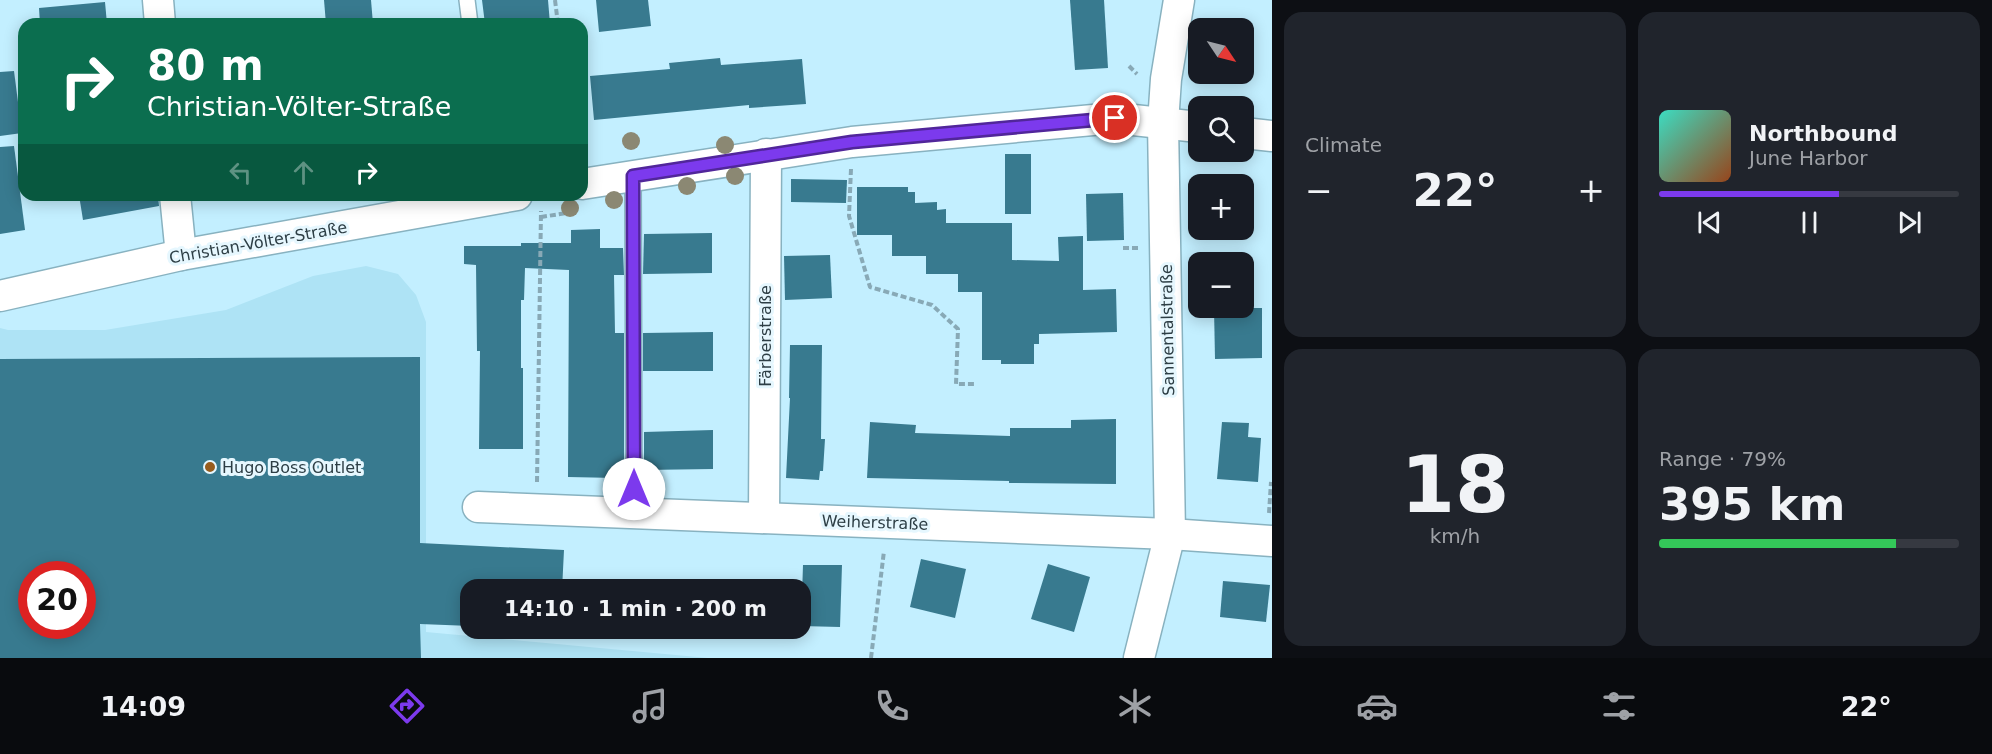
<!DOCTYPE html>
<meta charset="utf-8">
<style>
:root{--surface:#171b24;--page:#20242c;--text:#f1f3f6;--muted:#9ea1a6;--line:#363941;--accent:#7c3aed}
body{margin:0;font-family:"DejaVu Sans",sans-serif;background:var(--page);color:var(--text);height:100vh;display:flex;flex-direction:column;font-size:22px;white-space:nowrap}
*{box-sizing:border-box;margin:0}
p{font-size:20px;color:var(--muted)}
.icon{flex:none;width:33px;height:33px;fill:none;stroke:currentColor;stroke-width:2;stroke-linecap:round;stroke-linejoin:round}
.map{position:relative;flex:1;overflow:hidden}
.details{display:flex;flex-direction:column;gap:12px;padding:12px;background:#0d0f14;width:720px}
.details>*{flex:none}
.banner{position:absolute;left:18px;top:18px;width:570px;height:183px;border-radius:18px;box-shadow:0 3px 15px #0003;background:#0b6e4f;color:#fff;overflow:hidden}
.needle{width:39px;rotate:125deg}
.tools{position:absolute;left:1188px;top:18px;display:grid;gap:12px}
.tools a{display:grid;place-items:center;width:66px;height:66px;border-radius:12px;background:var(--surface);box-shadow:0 3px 15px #0003;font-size:30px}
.speed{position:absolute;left:18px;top:561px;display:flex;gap:12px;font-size:30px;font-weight:700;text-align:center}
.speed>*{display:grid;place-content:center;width:78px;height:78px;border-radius:50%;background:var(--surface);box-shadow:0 3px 15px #0003;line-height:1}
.speed .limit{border:9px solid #d22;background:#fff;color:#111}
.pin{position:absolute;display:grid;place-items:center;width:51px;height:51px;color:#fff;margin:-26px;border:3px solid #fff;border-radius:50%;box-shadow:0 2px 6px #0007}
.me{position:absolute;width:66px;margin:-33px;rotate:0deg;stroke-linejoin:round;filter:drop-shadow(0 0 4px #0008)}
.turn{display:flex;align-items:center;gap:21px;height:126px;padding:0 30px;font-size:27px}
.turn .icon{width:78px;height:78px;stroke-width:2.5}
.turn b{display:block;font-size:42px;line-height:51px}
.lanes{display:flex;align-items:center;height:57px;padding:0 30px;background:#0003;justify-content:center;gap:30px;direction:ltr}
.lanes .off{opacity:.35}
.big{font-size:45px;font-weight:600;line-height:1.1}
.details .tile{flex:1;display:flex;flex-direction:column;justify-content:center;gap:9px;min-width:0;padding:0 21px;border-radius:18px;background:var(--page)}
.details .dial{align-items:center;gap:0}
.dial b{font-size:78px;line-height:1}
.song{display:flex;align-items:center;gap:18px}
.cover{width:72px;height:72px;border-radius:9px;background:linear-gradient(135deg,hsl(170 70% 55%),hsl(20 70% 35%))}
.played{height:6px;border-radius:3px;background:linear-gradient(90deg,var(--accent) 60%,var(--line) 60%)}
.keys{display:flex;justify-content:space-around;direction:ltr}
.heat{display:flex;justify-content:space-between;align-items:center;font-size:33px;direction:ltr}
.charge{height:9px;border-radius:4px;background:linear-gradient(90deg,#34c759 79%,var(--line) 0)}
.details .tiles{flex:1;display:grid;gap:12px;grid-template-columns:repeat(2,1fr)}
.trip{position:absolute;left:460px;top:579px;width:351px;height:60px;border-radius:18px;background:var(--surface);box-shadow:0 3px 15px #0003;font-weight:600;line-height:60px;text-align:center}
.tabs{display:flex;height:96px;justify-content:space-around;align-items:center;background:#090b0e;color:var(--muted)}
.tabs .icon{width:42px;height:42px}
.tabs .on{color:var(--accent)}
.tabs b{font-size:27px;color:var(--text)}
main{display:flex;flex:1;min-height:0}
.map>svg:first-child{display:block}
</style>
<main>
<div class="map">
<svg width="1272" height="658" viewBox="0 0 1272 658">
<rect width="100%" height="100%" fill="#c3efff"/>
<path fill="#aee3f5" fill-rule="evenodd" d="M366,266L398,274L416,295L426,322V632L708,658H0V328L8,330H105L226,310L313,276ZM32,574H82V626H32Z"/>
<g fill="#387a8f" fill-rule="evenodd">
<polygon points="324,0 371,0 373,24 326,24"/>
<polygon points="482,0 548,0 550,24 485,24"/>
<polygon points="596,0 648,0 651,26 599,32"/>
<polygon points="1070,0 1104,0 1108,68 1075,70"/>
<polygon points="105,2 107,24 40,24 39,8"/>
<polygon points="720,58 721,65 802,59 806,104 749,108 749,105 594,120 590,76 670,69 669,63"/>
<polygon points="14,71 22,133 0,136 0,72"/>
<polygon points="14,146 25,230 0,234 0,147"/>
<rect x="1005" y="154" width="26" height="60"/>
<polygon points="791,179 847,180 846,203 791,202"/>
<polygon points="857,187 908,187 908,192 915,192 915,203 937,202 937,210 946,209 946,223 1012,223 1012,260 1059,261 1058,237 1083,236 1083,290 1116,289 1117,332 1039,334 1039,344 1034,344 1034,364 1001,364 1001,360 982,360 982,292 958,292 958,274 926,274 926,256 892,256 892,235 857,235"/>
<polygon points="1123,193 1124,240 1087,241 1086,194"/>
<polygon points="79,195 158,195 159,206 83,220"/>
<polygon points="600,229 600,248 623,248 624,275 614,275 615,333 624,333 624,471 617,471 617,478 568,477 569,270 525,268 524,300 521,300 521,368 523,368 523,449 479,449 480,351 477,351 476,265 464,264 464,246 521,246 521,243 571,243 571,230"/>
<polygon points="712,233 712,273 643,274 644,234"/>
<polygon points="830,255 832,298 785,300 784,256"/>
<polygon points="1214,308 1262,308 1262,358 1215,359"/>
<polygon points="713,332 713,371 643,371 643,333"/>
<polygon points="790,345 822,345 821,439 825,439 823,471 820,471 819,480 786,478 790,398 789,398"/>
<path d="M420,357V543L564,550L562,590H471V626L420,624L421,658H0V359ZM32,574H82V626H32Z"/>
<polygon points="1116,419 1116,484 1009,483 1009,481 867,478 870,422 916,425 915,433 1010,436 1010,428 1071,428 1071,420"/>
<polygon points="1222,422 1249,423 1248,437 1261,438 1258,482 1217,479"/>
<polygon points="713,430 713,469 644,470 644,432"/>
<polygon points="921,559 966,569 955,618 910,607"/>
<polygon points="1048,564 1090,577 1074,632 1031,619"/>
<polygon points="803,565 842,565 840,627 801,626"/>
<polygon points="1223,581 1270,585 1266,622 1220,617"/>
</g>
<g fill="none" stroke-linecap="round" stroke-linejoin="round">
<g stroke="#88b2c0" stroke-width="18">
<g id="service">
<polyline points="467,0 470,24"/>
<polyline points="633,176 634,513"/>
</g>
</g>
<g stroke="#88b2c0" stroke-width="33">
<g id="minor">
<polyline points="158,0 160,24"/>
<polyline points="1244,133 1272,136"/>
<polyline points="582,184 852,142 1115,118 1198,127"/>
<polyline points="175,195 181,255"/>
<polyline points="0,296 181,255 517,195"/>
<polyline points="478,507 1170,534 1272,541"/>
<polyline points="764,518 766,154"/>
<polyline points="1139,658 1170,534 1163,123 1166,79 1179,0"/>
</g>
</g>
<g stroke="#88a9b6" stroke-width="4" stroke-dasharray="6 3" stroke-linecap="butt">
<polyline points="555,0 558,24"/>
<polyline points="1129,66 1137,74"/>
<polyline points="851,169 849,216 870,287 932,305 958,329 956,384 976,384"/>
<polyline points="541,217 573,212"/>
<polyline points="1123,248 1138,248"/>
<polyline points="537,482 541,211"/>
<polyline points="1269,513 1271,482"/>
<polyline points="871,658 884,551"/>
</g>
<use href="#service" stroke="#fff" stroke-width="15"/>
<use href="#minor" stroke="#fff" stroke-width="30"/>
</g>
<g fill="#8b8873">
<circle cx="631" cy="141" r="9"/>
<circle cx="725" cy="145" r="9"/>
<circle cx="735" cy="176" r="9"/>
<circle cx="687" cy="186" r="9"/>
<circle cx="614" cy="200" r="9"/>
<circle cx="570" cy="208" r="9"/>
</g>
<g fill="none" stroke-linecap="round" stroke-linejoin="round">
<g stroke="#51269a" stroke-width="15">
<polyline id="route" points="634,489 633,176 852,142 1115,118"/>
</g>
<use href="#route" stroke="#7c3aed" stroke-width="10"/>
</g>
<circle fill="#975c1d" stroke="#e6f7fe" stroke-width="2" cx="210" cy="467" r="6"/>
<g text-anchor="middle" stroke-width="6" stroke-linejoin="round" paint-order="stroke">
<g font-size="16" fill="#2d3e45" stroke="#e6f7fe">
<text transform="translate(258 242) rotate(-10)" y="6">Christian-Völter-Straße</text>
<text transform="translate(1167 330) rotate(-91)" y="6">Sannentalstraße</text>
<text transform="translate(765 336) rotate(-90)" y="6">Färberstraße</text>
<text transform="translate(875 522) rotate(2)" y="6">Weiherstraße</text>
</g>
<g font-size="16" fill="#2d3e45" stroke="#e6f7fe" text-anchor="start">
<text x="222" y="473">Hugo Boss Outlet</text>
</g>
</g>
</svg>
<div class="tools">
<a><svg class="needle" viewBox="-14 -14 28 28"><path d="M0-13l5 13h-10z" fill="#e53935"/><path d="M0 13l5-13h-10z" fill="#9ea1a6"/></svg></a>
<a><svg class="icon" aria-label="search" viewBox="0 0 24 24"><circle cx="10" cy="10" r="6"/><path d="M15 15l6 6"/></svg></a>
<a>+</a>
<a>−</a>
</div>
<div class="speed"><div class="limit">20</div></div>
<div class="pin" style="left:1115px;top:118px;background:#d93025"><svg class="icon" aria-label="arrive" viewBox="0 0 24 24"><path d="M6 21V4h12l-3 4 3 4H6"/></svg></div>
<svg class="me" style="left:634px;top:489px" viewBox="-20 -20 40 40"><circle r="19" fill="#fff"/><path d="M0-13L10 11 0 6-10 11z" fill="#7c3aed"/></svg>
<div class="trip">14:10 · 1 min · 200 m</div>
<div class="banner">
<div class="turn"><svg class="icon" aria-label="right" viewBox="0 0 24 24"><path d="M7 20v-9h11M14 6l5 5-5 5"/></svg><div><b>80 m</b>Christian-Völter-Straße</div></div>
<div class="lanes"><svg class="icon off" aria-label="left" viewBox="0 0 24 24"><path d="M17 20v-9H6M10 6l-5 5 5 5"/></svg><svg class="icon off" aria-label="ahead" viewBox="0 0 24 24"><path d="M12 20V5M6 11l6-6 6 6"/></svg><svg class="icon" aria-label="right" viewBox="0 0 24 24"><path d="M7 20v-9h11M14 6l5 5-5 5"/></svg></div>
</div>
</div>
<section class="details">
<div class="tiles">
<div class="tile"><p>Climate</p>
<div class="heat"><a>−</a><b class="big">22°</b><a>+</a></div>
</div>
<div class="tile">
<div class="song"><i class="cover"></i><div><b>Northbound</b><p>June Harbor</p></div></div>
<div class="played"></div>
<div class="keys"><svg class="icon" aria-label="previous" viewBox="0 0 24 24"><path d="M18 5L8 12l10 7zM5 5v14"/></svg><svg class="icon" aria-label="pause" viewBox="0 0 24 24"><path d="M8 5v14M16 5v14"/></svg><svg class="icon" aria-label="next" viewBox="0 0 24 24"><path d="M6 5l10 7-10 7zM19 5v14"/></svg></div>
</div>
<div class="tile dial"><b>18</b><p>km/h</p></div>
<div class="tile"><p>Range · 79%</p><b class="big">395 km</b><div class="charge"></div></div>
</div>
</section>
</main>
<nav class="tabs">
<b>14:09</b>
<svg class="icon on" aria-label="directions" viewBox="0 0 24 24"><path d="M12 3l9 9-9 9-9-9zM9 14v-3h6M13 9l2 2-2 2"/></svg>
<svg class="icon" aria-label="music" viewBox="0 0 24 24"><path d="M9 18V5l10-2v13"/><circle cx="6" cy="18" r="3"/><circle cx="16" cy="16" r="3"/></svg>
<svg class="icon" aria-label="phone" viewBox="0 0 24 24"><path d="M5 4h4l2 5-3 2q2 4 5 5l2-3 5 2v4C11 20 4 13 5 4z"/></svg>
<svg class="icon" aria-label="climate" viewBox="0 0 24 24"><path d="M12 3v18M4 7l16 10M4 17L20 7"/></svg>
<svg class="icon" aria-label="car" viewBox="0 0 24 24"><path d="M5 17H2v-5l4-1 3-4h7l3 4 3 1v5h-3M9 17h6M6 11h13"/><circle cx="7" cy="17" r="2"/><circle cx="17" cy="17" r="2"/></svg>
<svg class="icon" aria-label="filters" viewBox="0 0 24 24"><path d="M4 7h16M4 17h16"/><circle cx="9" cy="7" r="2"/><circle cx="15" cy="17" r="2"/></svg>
<b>22°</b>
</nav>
